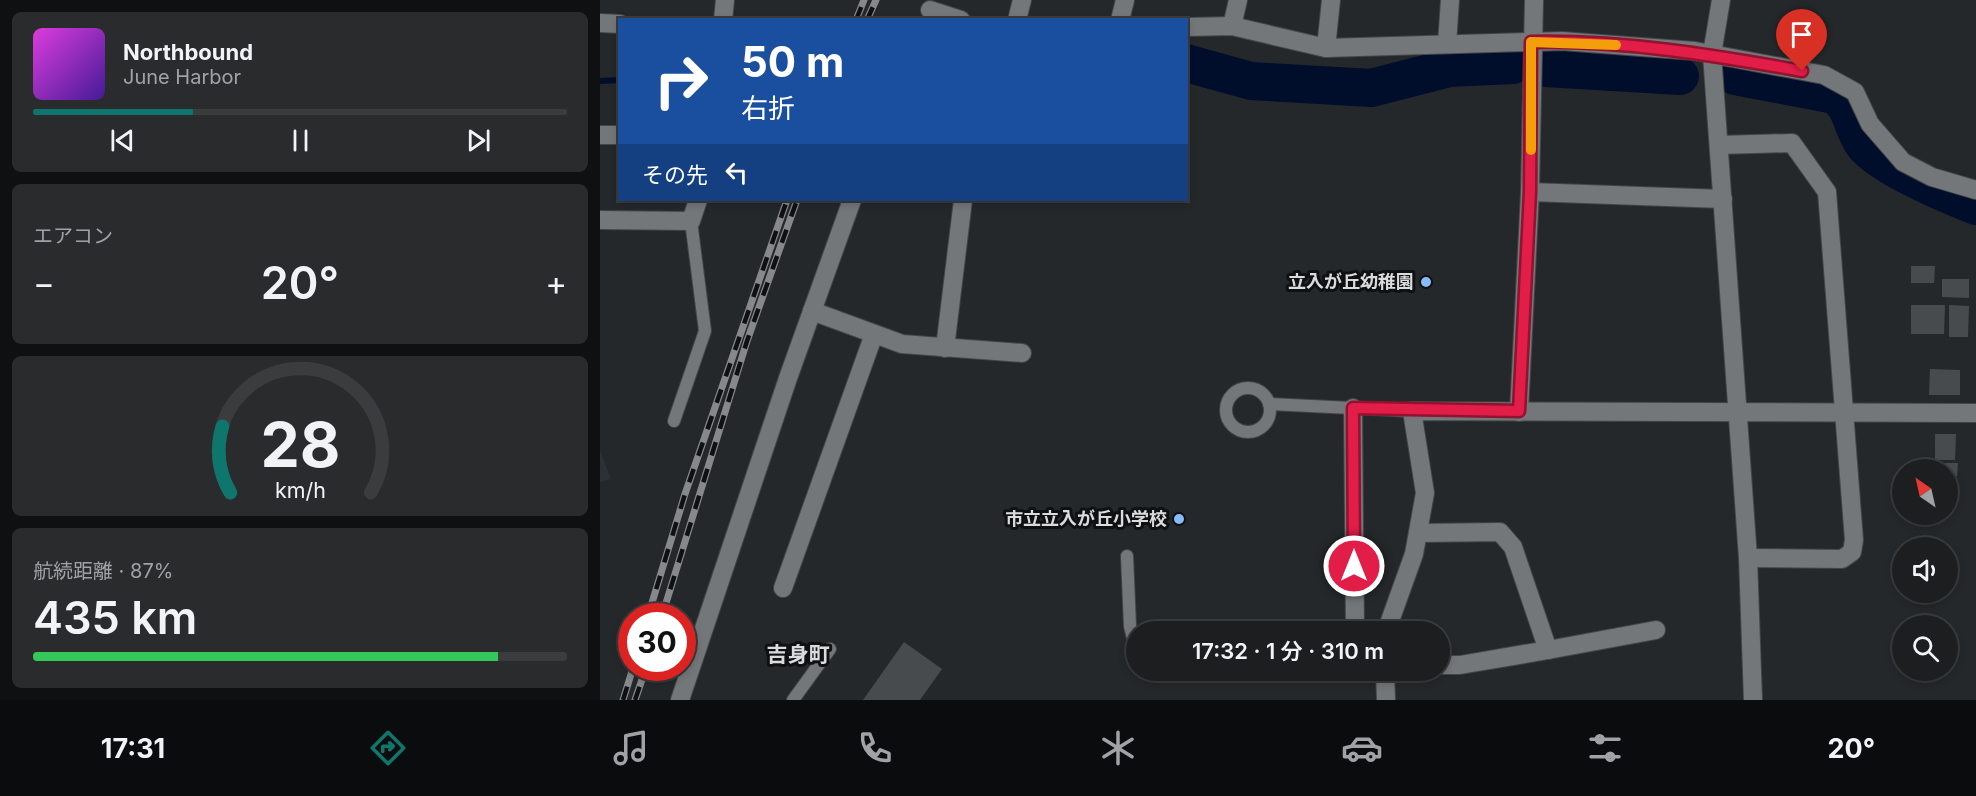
<!DOCTYPE html>
<html lang="ja">
<meta charset="utf-8">
<style>
:root{--surface:#1c1e20;--page:#292b2d;--text:#f1f3f6;--muted:#a0a2a5;--line:#3a3c3e;--accent:#0f766e}
body{margin:0;font-family:Inter,"Noto Sans JP",sans-serif;background:var(--page);color:var(--text);height:100vh;display:flex;flex-direction:column;font-size:22px;white-space:nowrap}
*{box-sizing:border-box;margin:0}
p{font-size:20px;color:var(--muted)}
.icon{flex:none;width:33px;height:33px;fill:none;stroke:currentColor;stroke-width:2;stroke-linecap:round;stroke-linejoin:round}
.map{position:relative;flex:1;overflow:hidden}
.drawer{display:flex;flex-direction:column;gap:12px;padding:12px;background:#0f1012;width:600px}
.drawer>*{flex:none}
.banner{position:absolute;left:18px;top:18px;width:570px;height:183px;border-radius:0px;box-shadow:0 3px 9px #0003,0 0 0 2px var(--line);background:#1a4fa0;color:#fff;overflow:hidden}
.needle{width:39px;rotate:326deg}
.buttons{position:absolute;left:1292px;top:459px;display:grid;gap:12px}
.buttons a{display:grid;place-items:center;width:66px;height:66px;border-radius:50%;background:var(--surface);box-shadow:0 3px 9px #0003,0 0 0 2px var(--line);font-size:30px}
.speed{position:absolute;left:18px;top:603px;display:flex;gap:12px;font-size:30px;font-weight:700;text-align:center}
.speed>*{display:grid;place-content:center;width:78px;height:78px;border-radius:50%;background:var(--surface);box-shadow:0 3px 9px #0003,0 0 0 2px var(--line);line-height:1}
.speed .limit{border:9px solid #d22;background:#fff;color:#111}
.pin{position:absolute;display:grid;place-items:center;width:51px;height:51px;color:#fff;margin:-62px -26px;border-radius:50% 50% 50% 0;rotate:-45deg;box-shadow:0 0 6px #0007}
.pin .icon{rotate:45deg}
.me{position:absolute;width:66px;margin:-33px;rotate:0deg;stroke-linejoin:round;filter:drop-shadow(0 0 4px #0008)}
.turn{display:flex;align-items:center;gap:21px;height:126px;padding:0 24px;font-size:27px}
.turn .icon{width:78px;height:78px;stroke-width:2.5}
.turn b{display:block;font-size:42px;line-height:51px}
.then{display:flex;align-items:center;height:57px;padding:0 24px;background:#0003;gap:12px;font-size:22px}
.big{font-size:45px;font-weight:600;line-height:1.1}
.drawer .card{flex:1;display:flex;flex-direction:column;justify-content:center;gap:9px;min-width:0;padding:0 21px;border-radius:9px;background:var(--page)}
.drawer .dial{align-items:center;gap:0}
.dial svg{height:156px;overflow:visible;fill:none;stroke:var(--line);stroke-width:7;stroke-linecap:round;text-anchor:middle}
.dial text{fill:var(--text);stroke:none}
.song{display:flex;align-items:center;gap:18px}
.cover{width:72px;height:72px;border-radius:9px;background:linear-gradient(135deg,hsl(300 70% 55%),hsl(260 70% 35%))}
.played{height:6px;border-radius:3px;background:linear-gradient(90deg,var(--accent) 30%,var(--line) 30%)}
.keys{display:flex;justify-content:space-around;direction:ltr}
.heat{display:flex;justify-content:space-between;align-items:center;font-size:33px;direction:ltr}
.charge{height:9px;border-radius:4px;background:linear-gradient(90deg,#34c759 87%,var(--line) 0)}
.trip{position:absolute;left:526px;top:621px;width:324px;height:60px;border-radius:30px;background:var(--surface);box-shadow:0 3px 9px #0003,0 0 0 2px var(--line);font-weight:600;line-height:60px;text-align:center}
.menu{display:flex;height:96px;justify-content:space-around;align-items:center;background:#0b0c0d;color:var(--muted)}
.menu .icon{width:42px;height:42px}
.menu .active{color:var(--accent)}
.menu b{font-size:27px;color:var(--text)}
main{display:flex;flex:1;min-height:0}
.map>svg:first-child{display:block}
</style>
<main>
<section class="drawer">
<div class="card">
<div class="song"><i class="cover"></i><div><b>Northbound</b><p>June Harbor</p></div></div>
<div class="played"></div>
<div class="keys"><svg class="icon" aria-label="previous" viewBox="0 0 24 24"><path d="M18 5L8 12l10 7zM5 5v14"/></svg><svg class="icon" aria-label="pause" viewBox="0 0 24 24"><path d="M8 5v14M16 5v14"/></svg><svg class="icon" aria-label="next" viewBox="0 0 24 24"><path d="M6 5l10 7-10 7zM19 5v14"/></svg></div>
</div>
<div class="card"><p>エアコン</p>
<div class="heat"><a>−</a><b class="big">20°</b><a>+</a></div>
</div>
<div class="card dial"><svg viewBox="0 0 100 80">
<path d="M14 69A42 42 0 1 1 86 69"/>
<path d="M14 69A42 42 0 0 1 10 35" stroke="#0f766e"/>
<text x="50" y="56" font-size="32" font-weight="700">28</text>
<text x="50" y="72" font-size="11">km/h</text>
</svg></div>
<div class="card"><p>航続距離 · 87%</p><b class="big">435 km</b><div class="charge"></div></div>
</section>
<div class="map">
<svg width="1376" height="700" viewBox="0 0 1376 700">
<rect width="100%" height="100%" fill="#25282b"/>
<polygon fill="#2b3138" points="0,451 11,479 0,482"/>
<g fill="none" stroke-linecap="round" stroke-linejoin="round">
<polyline stroke="#000e2c" stroke-width="6" points="0,81 20,80"/>
<g stroke="#000e2c" stroke-width="38">
<polyline points="586,63 651,81 771,88 849,68 913,65"/>
<polyline points="945,68 1080,76"/>
<path d="M1135,76L1235,95C1252,107 1251,125 1262,142C1276,165 1350,196 1376,206"/>
</g>
</g>
<g fill="#484b4e">
<polygon points="1311,266 1335,266 1334,283 1311,283"/>
<polygon points="1342,279 1369,279 1369,298 1342,297"/>
<polygon points="1311,305 1345,305 1344,334 1311,334"/>
<polygon points="1349,305 1369,306 1368,337 1349,337"/>
<polygon points="1330,369 1360,370 1360,395 1329,395"/>
<polygon points="1335,434 1356,434 1355,460 1335,460"/>
<polygon points="1336,463 1358,463 1357,476 1347,476 1347,470 1336,470"/>
<polygon points="304,642 342,669 320,700 263,700"/>
</g>
<g fill="none" stroke-linecap="round" stroke-linejoin="round">
<g stroke="#434648" stroke-width="14">
<g id="service">
<circle cx="648" cy="410" r="22"/>
<polyline points="669,404 812,411"/>
<polyline points="74,421 105,331 91,221"/>
<polyline points="527,556 530,626 537,655"/>
<polyline points="193,700 230,649"/>
</g>
</g>
<g stroke="#434648" stroke-width="20">
<g id="minor">
<polyline points="1121,0 1112,54 1148,558 1153,700"/>
<polyline points="330,10 361,20"/>
<polyline points="123,20 125,0"/>
<polyline points="417,20 422,0"/>
<polyline points="520,20 525,0"/>
<polyline points="0,23 20,24"/>
<polyline points="632,26 638,0"/>
<polyline points="586,27 632,26 726,48 962,41 1095,51 1224,75 1255,92 1270,124 1303,162 1332,177 1376,190"/>
<polyline points="847,44 850,0"/>
<polyline points="726,48 731,0"/>
<polyline points="0,135 20,135"/>
<polyline points="1119,145 1192,143 1227,192 1254,540 1252,552 1242,559 1148,558"/>
<polyline points="930,192 1123,199"/>
<polyline points="0,220 91,221 98,200"/>
<polyline points="212,311 302,344 422,353"/>
<polyline points="345,348 363,200"/>
<polyline points="753,408 755,632"/>
<polyline points="919,412 930,192 934,0"/>
<polyline points="818,533 900,532 913,547 948,650 860,665 840,665"/>
<polyline points="183,588 274,334"/>
<polyline points="786,632 814,554 825,493 812,411 1376,413"/>
<polyline points="948,650 1056,630"/>
<polyline points="680,670 756,670"/>
<polyline points="785,670 786,700"/>
<polyline points="80,700 188,378 252,200"/>
</g>
</g>
<use href="#service" stroke="#74777a" stroke-width="12"/>
<use href="#minor" stroke="#74777a" stroke-width="18"/>
<g stroke="#86888b" stroke-width="7">
<g id="rail">
<polyline points="256,20 264,0"/>
<polyline points="267,20 276,0"/>
<polyline points="48,616 85,494 187,200"/>
<polyline points="62,616 147,341 197,200"/>
<polyline points="23,700 33,668"/>
<polyline points="35,700 46,668"/>
</g>
</g>
<use href="#rail" stroke="#0f1012" stroke-width="4.5" stroke-dasharray="14" stroke-linecap="butt"/>
</g>
<g fill="none" stroke-linecap="round" stroke-linejoin="round">
<g stroke="#92132f" stroke-width="15">
<path id="route" d="M754,566L753,408L919,411L930,192L931,42C1022,40 1113,55 1202,71"/>
</g>
<use href="#route" stroke="#e11d48" stroke-width="10"/>
<polyline stroke="#f59e0b" stroke-width="10" points="931,150 931,42 1016,45"/>
</g>
<g fill="#87bbfb" stroke="#0f1012" stroke-width="2">
<circle cx="826" cy="282" r="6"/>
<circle cx="579" cy="519" r="6"/>
</g>
<g text-anchor="middle" stroke-width="6" stroke-linejoin="round" paint-order="stroke">
<g font-size="18" font-weight="bold" fill="#dadbdd" stroke="#0f1012" text-anchor="end">
<text x="814" y="288">立入が丘幼稚園</text>
<text x="567" y="525">市立立入が丘小学校</text>
</g>
<g font-size="21" font-weight="bold" fill="#dadbdd" stroke="#0f1012">
<text x="198" y="662">吉身町</text>
</g>
</g>
</svg>
<div class="buttons">
<a><svg class="needle" viewBox="-14 -14 28 28"><path d="M0-13l5 13h-10z" fill="#e53935"/><path d="M0 13l5-13h-10z" fill="#a0a2a5"/></svg></a>
<a><svg class="icon" aria-label="sound" viewBox="0 0 24 24"><path d="M4 9h4l5-4v14l-5-4H4zM17 9q2 3 0 6"/></svg></a>
<a><svg class="icon" aria-label="search" viewBox="0 0 24 24"><circle cx="10" cy="10" r="6"/><path d="M15 15l6 6"/></svg></a>
</div>
<div class="speed"><div class="limit">30</div></div>
<div class="pin" style="left:1202px;top:71px;background:#d93025"><svg class="icon" aria-label="arrive" viewBox="0 0 24 24"><path d="M6 21V4h12l-3 4 3 4H6"/></svg></div>
<svg class="me" style="left:754px;top:566px" viewBox="-20 -20 40 40"><circle r="17" fill="#e11d48" stroke="#fff" stroke-width="3"/><path d="M0-11L8 9 0 5-8 9z" fill="#fff"/></svg>
<div class="trip">17:32 · 1 分 · 310 m</div>
<div class="banner">
<div class="turn"><svg class="icon" aria-label="right" viewBox="0 0 24 24"><path d="M7 20v-9h11M14 6l5 5-5 5"/></svg><div><b>50 m</b>右折</div></div>
<div class="then">その先<svg class="icon" aria-label="left" viewBox="0 0 24 24"><path d="M17 20v-9H6M10 6l-5 5 5 5"/></svg></div>
</div>
</div>
</main>
<nav class="menu">
<b>17:31</b>
<svg class="icon active" aria-label="directions" viewBox="0 0 24 24"><path d="M12 3l9 9-9 9-9-9zM9 14v-3h6M13 9l2 2-2 2"/></svg>
<svg class="icon" aria-label="music" viewBox="0 0 24 24"><path d="M9 18V5l10-2v13"/><circle cx="6" cy="18" r="3"/><circle cx="16" cy="16" r="3"/></svg>
<svg class="icon" aria-label="phone" viewBox="0 0 24 24"><path d="M5 4h4l2 5-3 2q2 4 5 5l2-3 5 2v4C11 20 4 13 5 4z"/></svg>
<svg class="icon" aria-label="climate" viewBox="0 0 24 24"><path d="M12 3v18M4 7l16 10M4 17L20 7"/></svg>
<svg class="icon" aria-label="car" viewBox="0 0 24 24"><path d="M5 17H2v-5l4-1 3-4h7l3 4 3 1v5h-3M9 17h6M6 11h13"/><circle cx="7" cy="17" r="2"/><circle cx="17" cy="17" r="2"/></svg>
<svg class="icon" aria-label="filters" viewBox="0 0 24 24"><path d="M4 7h16M4 17h16"/><circle cx="9" cy="7" r="2"/><circle cx="15" cy="17" r="2"/></svg>
<b>20°</b>
</nav>
